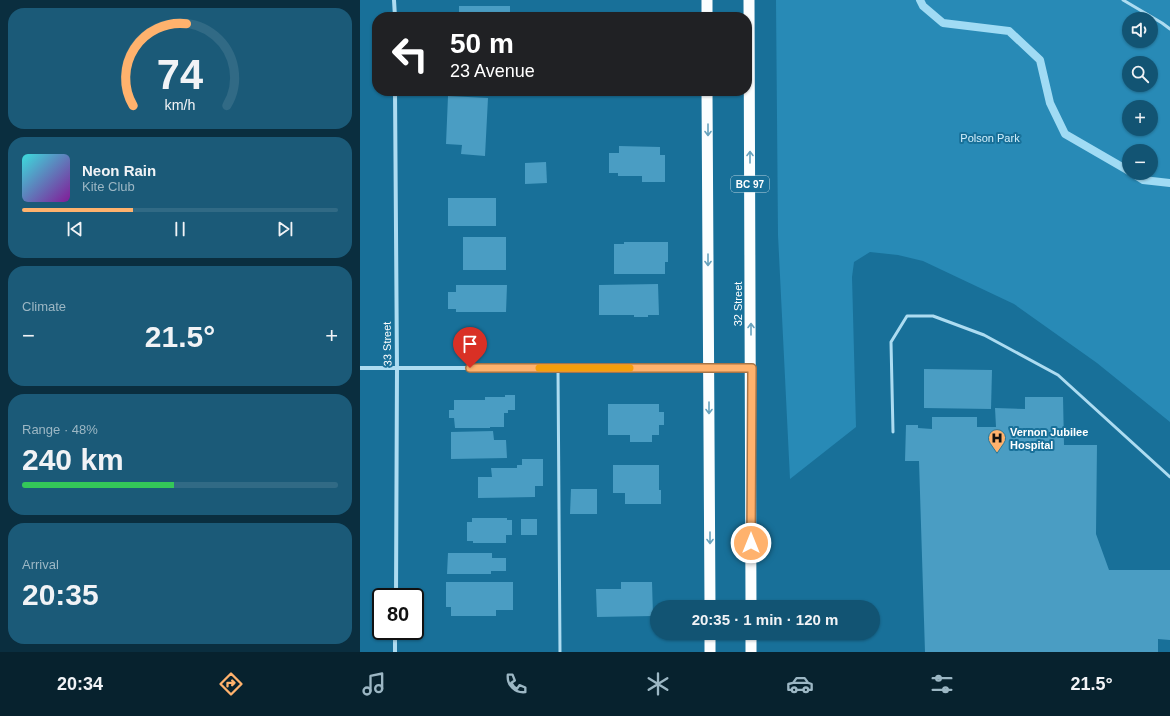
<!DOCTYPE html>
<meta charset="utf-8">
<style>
:root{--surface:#125473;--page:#1b5a78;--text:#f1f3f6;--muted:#9cb7c4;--line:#316a85;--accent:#ffb26d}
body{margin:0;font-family:Arial,sans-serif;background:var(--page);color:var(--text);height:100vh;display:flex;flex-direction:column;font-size:15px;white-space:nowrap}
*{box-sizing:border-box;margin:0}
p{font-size:13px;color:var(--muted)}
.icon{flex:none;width:22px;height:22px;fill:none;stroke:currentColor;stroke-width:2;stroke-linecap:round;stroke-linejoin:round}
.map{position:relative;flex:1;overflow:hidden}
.drawer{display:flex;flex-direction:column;gap:8px;padding:8px;background:#0a2e3f;width:360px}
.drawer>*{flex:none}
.hud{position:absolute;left:12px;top:12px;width:380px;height:84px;border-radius:16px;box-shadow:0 1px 3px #0004;background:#202124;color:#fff;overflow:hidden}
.tools{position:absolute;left:762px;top:12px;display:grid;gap:8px}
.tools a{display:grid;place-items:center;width:36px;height:36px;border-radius:50%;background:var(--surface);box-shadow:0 1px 3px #0004;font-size:20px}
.speed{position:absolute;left:12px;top:588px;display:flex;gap:8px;font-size:20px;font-weight:700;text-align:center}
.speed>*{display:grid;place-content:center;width:52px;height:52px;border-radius:50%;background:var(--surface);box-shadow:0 1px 3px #0004;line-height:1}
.speed .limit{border:2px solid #111;border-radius:6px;background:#fff;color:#111}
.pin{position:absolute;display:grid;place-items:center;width:34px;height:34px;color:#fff;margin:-41px -17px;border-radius:50% 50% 50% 0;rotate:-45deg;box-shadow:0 0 4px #0007}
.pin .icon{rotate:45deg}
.me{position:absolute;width:44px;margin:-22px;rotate:0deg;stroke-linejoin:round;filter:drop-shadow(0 0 3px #0008)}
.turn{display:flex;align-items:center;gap:14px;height:84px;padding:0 12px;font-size:18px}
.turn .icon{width:52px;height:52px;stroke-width:2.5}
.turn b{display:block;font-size:28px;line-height:34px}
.big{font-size:30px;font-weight:600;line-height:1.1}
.drawer .tile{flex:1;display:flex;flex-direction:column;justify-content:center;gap:6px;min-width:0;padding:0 14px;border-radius:16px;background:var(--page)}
.drawer .dial{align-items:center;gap:0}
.dial svg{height:104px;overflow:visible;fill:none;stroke:var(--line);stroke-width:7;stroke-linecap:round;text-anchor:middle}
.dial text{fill:var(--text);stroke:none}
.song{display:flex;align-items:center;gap:12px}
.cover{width:48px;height:48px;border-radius:6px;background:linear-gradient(135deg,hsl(180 70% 55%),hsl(290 70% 35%))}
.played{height:4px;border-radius:2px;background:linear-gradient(90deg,var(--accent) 35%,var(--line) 35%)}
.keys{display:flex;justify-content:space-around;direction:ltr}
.heat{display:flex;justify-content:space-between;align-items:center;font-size:22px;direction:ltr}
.charge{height:6px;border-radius:3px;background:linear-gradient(90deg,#34c759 48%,var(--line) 0)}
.trip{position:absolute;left:290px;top:600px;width:230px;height:40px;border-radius:20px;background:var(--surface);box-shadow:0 1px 3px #0004;font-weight:600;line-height:40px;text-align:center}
.tabs{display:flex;height:64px;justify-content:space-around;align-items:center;background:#07222e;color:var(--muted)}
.tabs .icon{width:28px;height:28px}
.tabs .on{color:var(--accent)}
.tabs b{font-size:18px;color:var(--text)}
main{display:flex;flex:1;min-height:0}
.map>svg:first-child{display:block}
</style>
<main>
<section class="drawer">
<div class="tile dial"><svg viewBox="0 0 100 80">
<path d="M14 69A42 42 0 1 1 86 69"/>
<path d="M14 69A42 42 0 0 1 55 6" stroke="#ffb26d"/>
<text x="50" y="56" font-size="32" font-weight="700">74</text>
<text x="50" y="72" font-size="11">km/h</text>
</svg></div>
<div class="tile">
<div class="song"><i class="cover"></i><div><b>Neon Rain</b><p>Kite Club</p></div></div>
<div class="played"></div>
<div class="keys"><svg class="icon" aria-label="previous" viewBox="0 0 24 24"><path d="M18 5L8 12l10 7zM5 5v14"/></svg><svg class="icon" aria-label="pause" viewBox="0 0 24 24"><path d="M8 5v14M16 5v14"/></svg><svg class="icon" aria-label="next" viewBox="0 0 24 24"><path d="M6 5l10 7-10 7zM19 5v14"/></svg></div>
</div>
<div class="tile"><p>Climate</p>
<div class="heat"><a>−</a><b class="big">21.5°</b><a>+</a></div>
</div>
<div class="tile"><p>Range · 48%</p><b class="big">240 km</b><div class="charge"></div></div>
<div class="tile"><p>Arrival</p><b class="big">20:35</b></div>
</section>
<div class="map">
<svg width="810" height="652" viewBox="0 0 810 652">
<rect width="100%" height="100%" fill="#187099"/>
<path fill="#288ab6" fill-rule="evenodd" d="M416,0H810V422L737,363L654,304L563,261L538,255L510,252L494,262L492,277L496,427L430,479L418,235ZM769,19H791V41H769ZM769,63H791V85H769ZM769,107H791V129H769ZM769,151H791V173H769Z"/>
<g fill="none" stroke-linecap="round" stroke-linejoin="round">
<g stroke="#a0dbf4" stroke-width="8">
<polyline points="560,0 563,6 583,23 649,31 680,60 690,103 705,134 769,171"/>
<polyline points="772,173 783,180 810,183"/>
</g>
</g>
<g fill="#4a9dc3">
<rect x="99" y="6" width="51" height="11"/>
<polygon points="88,96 128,98 125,156 101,154 102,145 86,144"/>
<polygon points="259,146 300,147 300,155 305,155 305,182 282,182 282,176 258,176 258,173 249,173 249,153 259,153"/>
<polygon points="186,162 187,183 165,184 165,163"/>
<rect x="88" y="198" width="48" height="28"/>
<rect x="103" y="237" width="43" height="33"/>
<polygon points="264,242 308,242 308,262 305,262 305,274 254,274 254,244 264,244"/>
<polygon points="298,284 299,315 288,315 288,317 274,317 274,315 239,315 239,285"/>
<polygon points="96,285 147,285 146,312 96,312 96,309 88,309 88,292 96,292"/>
<polygon points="564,369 632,370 631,409 564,408"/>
<polygon points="145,395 155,395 155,410 148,410 148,413 144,413 144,427 130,427 130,428 95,428 94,418 89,418 89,410 94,410 94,400 125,400 125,397 145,397"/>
<polygon points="665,397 703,397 704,445 737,445 736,534 749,570 810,570 810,640 798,639 798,652 565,652 559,461 545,461 546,425 558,425 558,428 572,429 572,417 617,417 617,427 636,427 635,408 665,409"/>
<polygon points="248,404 299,404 299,412 304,412 304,425 299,425 299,435 292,435 292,442 270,442 270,435 248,435"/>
<polygon points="133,431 134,440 146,440 147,458 91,459 91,432"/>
<polygon points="162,459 183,459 183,486 175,486 175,497 118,498 118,477 132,477 131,468 157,468 157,465 162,465"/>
<polygon points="253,465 299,465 299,490 301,490 301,504 265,504 265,493 253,493"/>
<polygon points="211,489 237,489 237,514 210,514"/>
<polygon points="112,518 147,518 147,520 152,520 152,535 146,535 146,543 113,543 113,541 107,541 107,522 112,522"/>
<rect x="161" y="519" width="16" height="16"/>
<polygon points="88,553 132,553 132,558 146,558 146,571 131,571 131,574 87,574"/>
<polygon points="86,582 153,582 153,610 136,610 136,616 91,616 91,607 86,607"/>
<polygon points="261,582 292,582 293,616 237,617 236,589 261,589"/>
</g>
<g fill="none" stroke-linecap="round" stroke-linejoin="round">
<g stroke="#addcf1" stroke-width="3">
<polyline points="763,0 802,23 810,29"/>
<polyline points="198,368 200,652"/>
<polyline points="533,432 531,342 547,316 573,316 624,335 698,375 810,477"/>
</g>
<g stroke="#addcf1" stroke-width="4">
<polyline points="34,0 35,17"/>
<polyline points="35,91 37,368 36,597"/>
<polyline points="0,368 389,368"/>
<polyline points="35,652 35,631"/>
</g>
<g stroke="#fbfeff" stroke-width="11">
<polyline points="347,0 347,17"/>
<polyline points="389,0 391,607"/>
<polyline points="347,91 350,607"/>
<polyline points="350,633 350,652"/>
<polyline points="391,652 391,633"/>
</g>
</g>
<defs><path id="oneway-shaft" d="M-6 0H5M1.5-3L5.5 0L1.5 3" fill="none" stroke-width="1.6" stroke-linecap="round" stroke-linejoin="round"/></defs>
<g stroke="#67a2bd">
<use href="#oneway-shaft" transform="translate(348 130) rotate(90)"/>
<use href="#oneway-shaft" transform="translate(390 157) rotate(-90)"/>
<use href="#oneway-shaft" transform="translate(348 260) rotate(90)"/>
<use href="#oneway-shaft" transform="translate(391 329) rotate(-90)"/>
<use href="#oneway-shaft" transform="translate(349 408) rotate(90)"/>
<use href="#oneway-shaft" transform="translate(350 538) rotate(90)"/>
</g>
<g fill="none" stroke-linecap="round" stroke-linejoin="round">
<g stroke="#a67447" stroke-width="10">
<polyline id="route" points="110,368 392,368 391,543"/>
</g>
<use href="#route" stroke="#ffb26d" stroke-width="7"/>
<polyline stroke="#f59e0b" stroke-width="7" points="179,368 270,368"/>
</g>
<defs>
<g id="hospital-pin" transform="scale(0.9)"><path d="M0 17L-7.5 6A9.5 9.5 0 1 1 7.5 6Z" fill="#ffb26d" stroke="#187099"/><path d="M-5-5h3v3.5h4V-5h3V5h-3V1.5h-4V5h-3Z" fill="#111"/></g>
</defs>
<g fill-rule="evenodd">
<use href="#hospital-pin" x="637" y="438"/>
</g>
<g text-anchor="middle" stroke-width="4" stroke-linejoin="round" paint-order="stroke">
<rect fill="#187099" stroke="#bad4e0" stroke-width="1" x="371" y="176" width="38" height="16" rx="3"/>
<g font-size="10" font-weight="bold" fill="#fff">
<text x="390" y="188">BC 97</text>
</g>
<g font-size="11" fill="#d4f0fc" stroke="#187099">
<text x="630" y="142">Polson Park</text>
</g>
<g font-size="11" fill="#fff" stroke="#187099">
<text transform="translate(378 304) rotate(-90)" y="4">32 Street</text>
<text transform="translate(27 344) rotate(-91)" y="4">33 Street</text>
</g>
<g font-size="11" font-weight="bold" fill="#fff" stroke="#187099" text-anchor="start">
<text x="650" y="436">Vernon Jubilee<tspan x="650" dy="13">Hospital</tspan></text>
</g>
</g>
</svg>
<div class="tools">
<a><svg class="icon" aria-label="sound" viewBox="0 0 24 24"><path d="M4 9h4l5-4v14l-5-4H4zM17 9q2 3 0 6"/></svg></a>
<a><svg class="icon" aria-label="search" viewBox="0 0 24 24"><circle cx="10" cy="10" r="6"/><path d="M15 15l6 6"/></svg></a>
<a>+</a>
<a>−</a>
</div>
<div class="speed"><div class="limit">80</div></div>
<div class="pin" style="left:110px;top:368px;background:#d93025"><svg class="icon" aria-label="arrive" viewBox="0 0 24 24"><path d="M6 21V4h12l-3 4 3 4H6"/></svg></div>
<svg class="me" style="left:391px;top:543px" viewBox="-20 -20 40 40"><circle r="17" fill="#ffb26d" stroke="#fff" stroke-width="3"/><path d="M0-11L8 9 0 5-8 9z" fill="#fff"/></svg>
<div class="trip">20:35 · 1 min · 120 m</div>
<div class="hud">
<div class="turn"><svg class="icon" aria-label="left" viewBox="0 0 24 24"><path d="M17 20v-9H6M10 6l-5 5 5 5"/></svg><div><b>50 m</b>23 Avenue</div></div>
</div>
</div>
</main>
<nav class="tabs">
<b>20:34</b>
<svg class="icon on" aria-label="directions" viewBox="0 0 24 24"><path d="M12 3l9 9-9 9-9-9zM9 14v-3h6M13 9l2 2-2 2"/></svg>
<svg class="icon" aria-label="music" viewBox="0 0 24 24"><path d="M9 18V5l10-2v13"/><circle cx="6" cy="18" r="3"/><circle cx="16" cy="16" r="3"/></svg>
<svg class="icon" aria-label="phone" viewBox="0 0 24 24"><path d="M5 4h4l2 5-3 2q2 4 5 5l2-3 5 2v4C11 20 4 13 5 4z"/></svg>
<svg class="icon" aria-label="climate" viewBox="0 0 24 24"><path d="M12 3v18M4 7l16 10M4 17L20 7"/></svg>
<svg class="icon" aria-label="car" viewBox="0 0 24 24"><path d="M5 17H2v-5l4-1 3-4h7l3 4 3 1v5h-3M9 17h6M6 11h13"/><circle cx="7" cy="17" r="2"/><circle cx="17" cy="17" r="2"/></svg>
<svg class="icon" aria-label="filters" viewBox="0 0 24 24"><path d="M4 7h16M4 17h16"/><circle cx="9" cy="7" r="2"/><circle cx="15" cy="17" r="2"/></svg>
<b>21.5°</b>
</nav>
